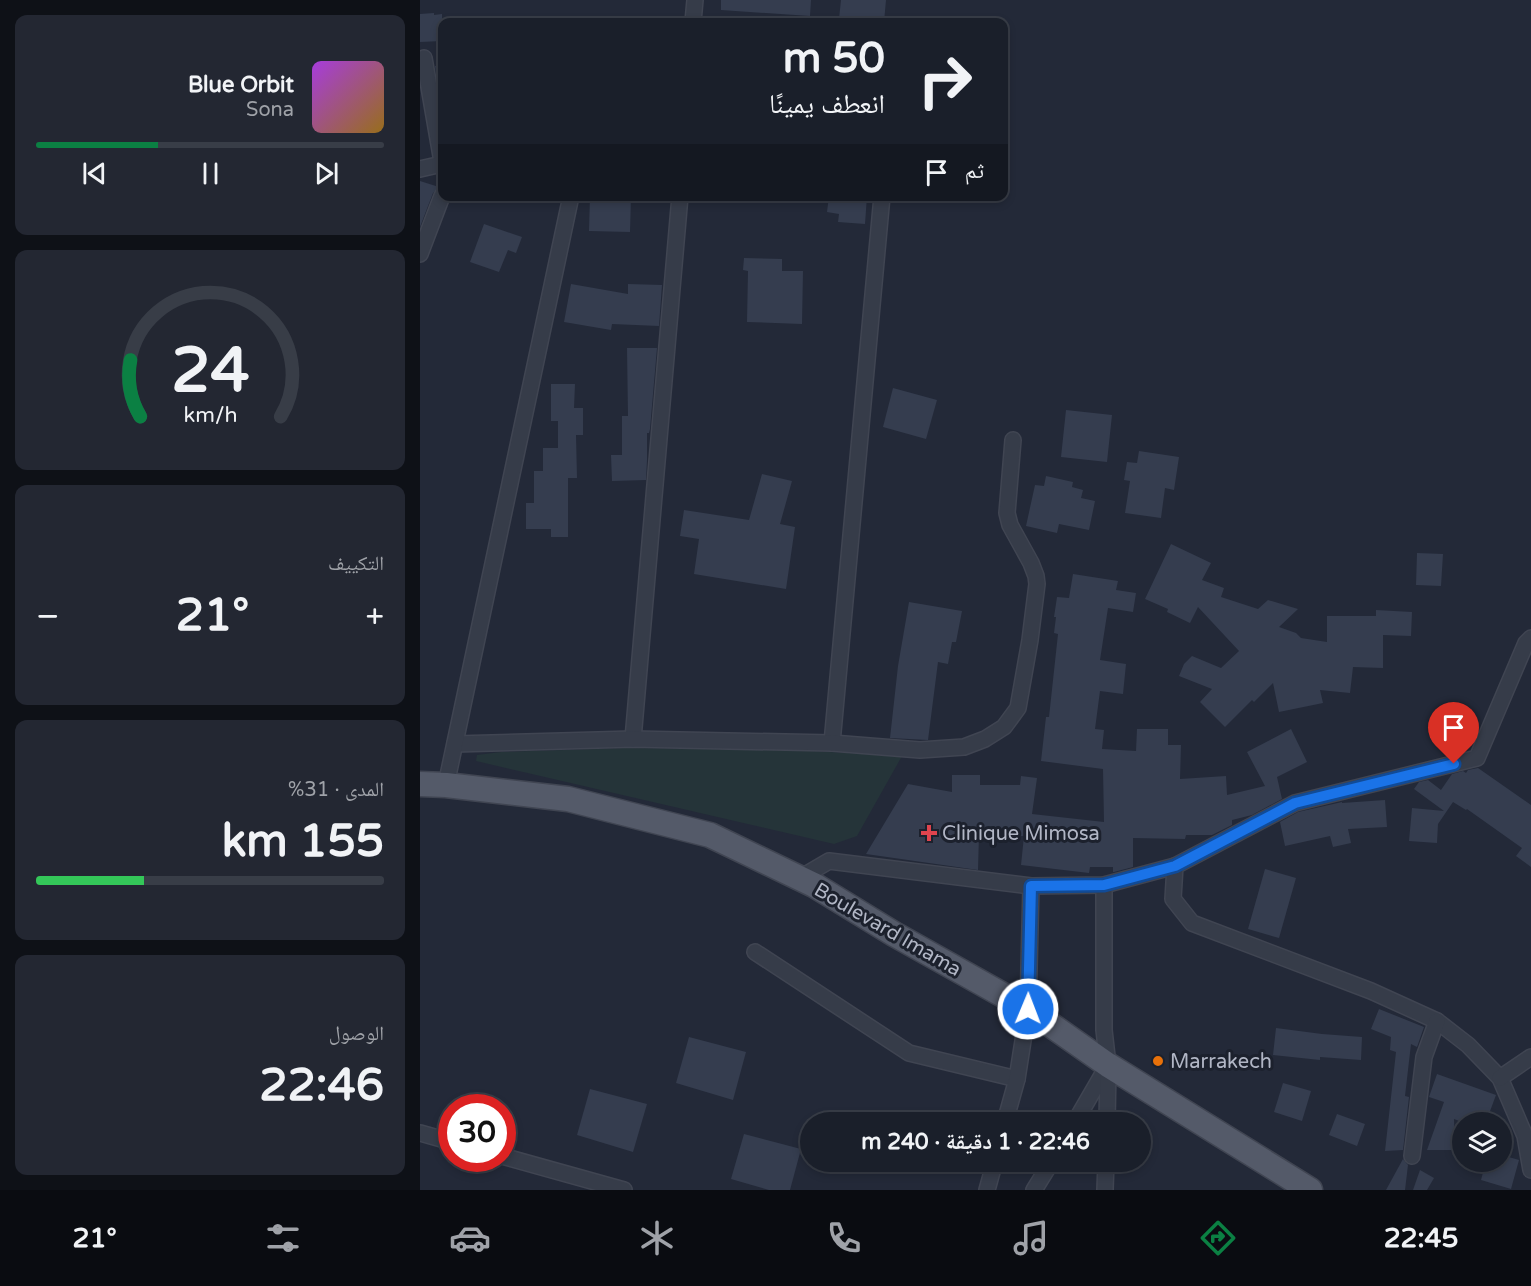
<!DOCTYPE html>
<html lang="ar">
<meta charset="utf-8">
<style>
:root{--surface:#1a1f2a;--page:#232732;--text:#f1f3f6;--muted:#9fa2a8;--line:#383d47;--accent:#0b8043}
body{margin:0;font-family:"Varela Round","Noto Naskh Arabic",sans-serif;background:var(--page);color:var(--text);direction:rtl;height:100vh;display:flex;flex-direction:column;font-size:22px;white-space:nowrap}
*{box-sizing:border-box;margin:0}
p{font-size:20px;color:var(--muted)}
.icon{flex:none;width:33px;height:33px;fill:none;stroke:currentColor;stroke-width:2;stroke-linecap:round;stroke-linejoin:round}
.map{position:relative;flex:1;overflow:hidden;direction:ltr}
.drawer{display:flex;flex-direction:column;gap:15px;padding:15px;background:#0e1117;width:420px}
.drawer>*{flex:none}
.hud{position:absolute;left:18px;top:18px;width:570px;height:183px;border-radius:12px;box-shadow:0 3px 9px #0003,0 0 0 2px var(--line);direction:rtl;background:#1a1f2a;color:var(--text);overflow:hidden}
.fabs{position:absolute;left:1032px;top:1112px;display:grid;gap:12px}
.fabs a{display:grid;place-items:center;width:60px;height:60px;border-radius:50%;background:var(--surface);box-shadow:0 3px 9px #0003,0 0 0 2px var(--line);font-size:30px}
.speed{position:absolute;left:18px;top:1094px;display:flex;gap:12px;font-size:30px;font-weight:700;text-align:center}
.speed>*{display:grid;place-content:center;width:78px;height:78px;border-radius:50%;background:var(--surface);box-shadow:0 3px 9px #0003,0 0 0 2px var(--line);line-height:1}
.speed .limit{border:9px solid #d22;background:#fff;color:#111}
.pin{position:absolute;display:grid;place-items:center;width:51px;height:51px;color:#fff;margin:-62px -26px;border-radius:50% 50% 50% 0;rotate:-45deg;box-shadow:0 0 6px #0007}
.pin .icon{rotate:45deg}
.me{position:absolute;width:66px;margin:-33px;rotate:1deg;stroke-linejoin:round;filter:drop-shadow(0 0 4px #0008)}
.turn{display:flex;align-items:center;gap:21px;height:126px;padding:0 24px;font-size:27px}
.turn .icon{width:78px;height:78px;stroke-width:2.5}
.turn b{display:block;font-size:42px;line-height:51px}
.then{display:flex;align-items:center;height:57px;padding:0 24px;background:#0003;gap:12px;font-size:22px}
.big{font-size:45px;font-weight:700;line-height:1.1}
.drawer .widget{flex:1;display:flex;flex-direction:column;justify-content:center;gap:9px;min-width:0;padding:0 21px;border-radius:12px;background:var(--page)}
.drawer .dial{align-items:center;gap:0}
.dial svg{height:156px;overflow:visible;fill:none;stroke:var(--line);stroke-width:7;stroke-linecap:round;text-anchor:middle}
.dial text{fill:var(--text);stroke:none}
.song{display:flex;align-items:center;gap:18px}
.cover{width:72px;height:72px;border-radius:9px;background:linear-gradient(135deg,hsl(280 70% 55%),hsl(40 70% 35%))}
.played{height:6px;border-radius:3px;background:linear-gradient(90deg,var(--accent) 35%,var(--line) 35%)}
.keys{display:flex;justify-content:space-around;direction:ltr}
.heat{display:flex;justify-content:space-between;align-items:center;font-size:33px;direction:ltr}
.charge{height:9px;border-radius:4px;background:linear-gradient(90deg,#34c759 31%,var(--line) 0)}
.trip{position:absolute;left:380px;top:1112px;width:351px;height:60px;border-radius:30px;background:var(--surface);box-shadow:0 3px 9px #0003,0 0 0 2px var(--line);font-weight:700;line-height:60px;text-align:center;direction:rtl}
.menu{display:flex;height:96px;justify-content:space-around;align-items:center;background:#0a0c11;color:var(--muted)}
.menu .icon{width:42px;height:42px}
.menu .active{color:var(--accent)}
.menu b{font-size:27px;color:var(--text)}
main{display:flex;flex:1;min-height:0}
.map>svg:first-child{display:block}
</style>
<main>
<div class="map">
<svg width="1111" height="1190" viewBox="0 0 1111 1190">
<rect width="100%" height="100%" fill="#232938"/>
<polygon fill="#253439" points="205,748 356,749 482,756 437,836 414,844 56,761 57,755 81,752"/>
<g fill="#353d4f">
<polygon points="301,0 391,0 390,16 301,10"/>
<polygon points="421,0 466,0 464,22 419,19"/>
<polygon points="14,13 14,15 22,14 22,41 0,42 0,14"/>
<polygon points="22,65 22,100 21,100 15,66"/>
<polygon points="0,181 19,187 13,193 0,227"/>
<polygon points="170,196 211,196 210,232 169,231"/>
<polygon points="409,196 447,196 445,224 418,222 419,214 407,212"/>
<polygon points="64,224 102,237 96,253 88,250 79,272 50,262"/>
<polygon points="324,258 362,259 362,271 383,271 382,324 327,322 328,271 323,270"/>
<polygon points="151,284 208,294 208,284 242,285 239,326 192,324 191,330 144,322"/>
<polygon points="207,348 237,348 230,429 229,433 227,433 227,460 226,480 192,481 191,455 202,455 202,416 208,416"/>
<polygon points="131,384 155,384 154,408 163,408 163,435 156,435 157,478 148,478 148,537 131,537 131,529 106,529 106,503 114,503 114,471 123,471 123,448 138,448 138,421 131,421"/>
<polygon points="473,388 517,400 506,439 463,427"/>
<polygon points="646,410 692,415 687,462 641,457"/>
<polygon points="719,451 759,457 754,490 745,488 741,518 705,513 710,481 704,480 707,462 717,463"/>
<polygon points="342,474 372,481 360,524 375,527 366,589 274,574 279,539 260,536 264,510 329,520"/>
<polygon points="626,476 653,482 652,487 663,490 661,498 675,501 669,530 639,524 637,533 606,526 615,485 624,486"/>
<polygon points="751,544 791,563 782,580 804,588 801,597 838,609 848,600 878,609 859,627 876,633 881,638 907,642 907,616 956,616 956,610 992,612 991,636 963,635 963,668 933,667 930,693 900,690 903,703 859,712 853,683 834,702 832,700 805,727 780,702 792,689 759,676 764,664 772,656 801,668 819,651 778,607 770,623 747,612 748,609 725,599"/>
<polygon points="997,553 1023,554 1021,586 996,585"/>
<polygon points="653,574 698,581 696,590 716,593 713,612 688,608 680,660 706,664 703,694 680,691 675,729 684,730 682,749 716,751 717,729 748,729 748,745 761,745 760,779 806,776 807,795 845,786 827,752 871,729 887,762 857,777 862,799 832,815 812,820 812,825 792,835 766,835 765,839 713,838 713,867 694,872 693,872 693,867 670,867 669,873 601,865 604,836 559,834 558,870 446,854 488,784 532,792 532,775 560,775 560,785 600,785 601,776 617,778 612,814 684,822 683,769 621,761 626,717 629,717 638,634 634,633 636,617 634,617 637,597 649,598"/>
<polygon points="489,602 542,611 536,642 532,642 528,664 518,662 508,740 470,738 478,666"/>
<polygon points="1058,768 1111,805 1111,867 1096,856 1102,848 1047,809 1046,810 1033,802 1018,824 1017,843 989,841 992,808 1024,811 994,789 999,782 1008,780 1021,790 1032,774 1043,771 1046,773 1048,770"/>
<polygon points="965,800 967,827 928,829 931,843 913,847 910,836 865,846 860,822 878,812 922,802 922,803"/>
<polygon points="845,869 876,878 859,938 828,929"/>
<polygon points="959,1009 1004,1027 997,1047 991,1044 985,1096 989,1097 983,1150 965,1151 976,1052 970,1050 971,1037 951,1029"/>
<polygon points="856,1028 902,1034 942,1037 941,1060 900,1057 900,1060 853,1055"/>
<polygon points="269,1037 326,1052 313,1100 256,1083"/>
<polygon points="1017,1074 1076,1095 1066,1122 1042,1122 1034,1119 1035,1150 1007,1150 1024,1102 1009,1097"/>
<polygon points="863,1083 891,1091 882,1121 854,1112"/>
<polygon points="170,1089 227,1104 213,1152 157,1135"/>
<polygon points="917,1114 945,1124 937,1146 909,1135"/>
<polygon points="324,1134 381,1149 370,1190 349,1190 311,1179"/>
<polygon points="1082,1155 1099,1160 1091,1189 1061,1180 1066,1161 1082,1161"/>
<polygon points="983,1159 988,1165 985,1190 966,1190"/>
<polygon points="1000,1170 1014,1178 1007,1190 993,1190"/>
</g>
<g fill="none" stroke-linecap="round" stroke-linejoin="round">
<g stroke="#404552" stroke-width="18">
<g id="minor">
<polyline points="273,22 275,0"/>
<polyline points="4,58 22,162"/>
<polyline points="0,169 22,164"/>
<polyline points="0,254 22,196"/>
<polyline points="1111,638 1106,643 1057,758 875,803 755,866 753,899 772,923 951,991 1017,1021 1048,1045 1080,1078 1105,1136 1111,1170"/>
<polyline points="213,739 260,196"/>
<polyline points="412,743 462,196"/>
<polyline points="35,744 213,739 412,743 500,750 544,747 565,739 584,727 598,708 610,640 617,584 616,576 611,563 590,525 587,513 593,440"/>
<polyline points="26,785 151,196"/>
<polyline points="380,878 409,861 611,886 684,885 755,866"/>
<polyline points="335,952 489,1053 597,1079"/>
<polyline points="1080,1078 1111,1057"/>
<polyline points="585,1122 597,1079 608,1009 611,886"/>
<polyline points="655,1122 688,1065 684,1030 684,885"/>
<polyline points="687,1122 688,1068"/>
<polyline points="0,1133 32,1142"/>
<polyline points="82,1156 204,1190"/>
<polyline points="992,1156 1004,1057 1017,1021"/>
<polyline points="567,1190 575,1161"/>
<polyline points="614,1190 632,1161"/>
<polyline points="685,1190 686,1161"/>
</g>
</g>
<g stroke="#404552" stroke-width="27">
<polyline id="primary" points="0,784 26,785 148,799 290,835 394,885 474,934 608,1009 688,1065 890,1190"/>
</g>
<use href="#minor" stroke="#363c49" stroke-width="15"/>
<use href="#primary" stroke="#545a69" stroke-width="24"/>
</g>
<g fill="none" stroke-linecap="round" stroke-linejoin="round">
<g stroke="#114b97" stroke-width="15">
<polyline id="route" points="608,1009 611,886 684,885 755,866 875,803 1034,764"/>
</g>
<use href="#route" stroke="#1a73e8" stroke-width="10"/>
</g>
<path fill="#e0444e" stroke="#1c212d" stroke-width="2" d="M506 824h6v6h6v6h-6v6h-6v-6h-6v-6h6z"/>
<circle fill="#e8710a" stroke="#1c212d" stroke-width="2" cx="738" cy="1061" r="6"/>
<g text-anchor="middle" stroke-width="6" stroke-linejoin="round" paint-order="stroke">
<g font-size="20" fill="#b1b6c5" stroke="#1c212d" text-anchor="start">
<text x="522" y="840">Clinique Mimosa</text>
<text x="750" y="1068">Marrakech</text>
</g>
<g font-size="20" fill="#b1b6c5" stroke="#1c212d">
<text transform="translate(468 929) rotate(30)" y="7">Boulevard Imama</text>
</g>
</g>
</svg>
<div class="fabs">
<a><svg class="icon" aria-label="layers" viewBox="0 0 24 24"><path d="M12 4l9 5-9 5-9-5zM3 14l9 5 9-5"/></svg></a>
</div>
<div class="speed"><div class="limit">30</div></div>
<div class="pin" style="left:1034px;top:764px;background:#d93025"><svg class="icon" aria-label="arrive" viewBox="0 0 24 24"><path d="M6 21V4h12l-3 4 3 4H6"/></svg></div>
<svg class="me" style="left:608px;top:1009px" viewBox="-20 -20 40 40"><circle r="17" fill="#1a73e8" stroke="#fff" stroke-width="3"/><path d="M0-11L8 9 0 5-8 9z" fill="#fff"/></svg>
<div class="trip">22:46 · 1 دقيقة · 240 m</div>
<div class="hud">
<div class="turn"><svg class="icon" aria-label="right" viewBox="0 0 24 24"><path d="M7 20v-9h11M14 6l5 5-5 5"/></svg><div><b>50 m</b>انعطف يمينًا</div></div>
<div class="then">ثم<svg class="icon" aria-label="arrive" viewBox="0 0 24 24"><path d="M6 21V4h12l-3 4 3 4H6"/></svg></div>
</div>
</div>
<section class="drawer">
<div class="widget">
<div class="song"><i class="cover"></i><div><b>Blue Orbit</b><p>Sona</p></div></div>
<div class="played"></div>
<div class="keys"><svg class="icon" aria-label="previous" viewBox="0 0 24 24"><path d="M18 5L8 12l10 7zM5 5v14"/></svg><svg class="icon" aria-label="pause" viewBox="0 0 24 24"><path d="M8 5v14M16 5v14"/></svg><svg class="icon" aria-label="next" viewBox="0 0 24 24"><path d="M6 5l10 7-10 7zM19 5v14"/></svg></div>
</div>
<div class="widget dial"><svg viewBox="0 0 100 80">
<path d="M14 69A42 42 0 1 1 86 69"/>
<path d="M14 69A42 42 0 0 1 9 40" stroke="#0b8043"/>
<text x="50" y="56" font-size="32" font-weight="700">24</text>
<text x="50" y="72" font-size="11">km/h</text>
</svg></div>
<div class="widget"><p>التكييف</p>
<div class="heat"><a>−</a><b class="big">21°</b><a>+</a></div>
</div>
<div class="widget"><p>المدى · 31%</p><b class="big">155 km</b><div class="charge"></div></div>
<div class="widget"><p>الوصول</p><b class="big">22:46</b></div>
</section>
</main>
<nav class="menu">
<b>22:45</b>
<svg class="icon active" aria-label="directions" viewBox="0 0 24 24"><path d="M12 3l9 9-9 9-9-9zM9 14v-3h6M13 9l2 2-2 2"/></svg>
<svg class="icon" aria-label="music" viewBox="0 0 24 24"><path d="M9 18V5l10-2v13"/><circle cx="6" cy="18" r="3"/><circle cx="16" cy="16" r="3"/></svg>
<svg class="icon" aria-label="phone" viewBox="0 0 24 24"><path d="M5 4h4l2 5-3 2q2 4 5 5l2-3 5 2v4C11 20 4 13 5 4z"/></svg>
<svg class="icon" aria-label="climate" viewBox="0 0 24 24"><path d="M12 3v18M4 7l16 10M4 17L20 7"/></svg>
<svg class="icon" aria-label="car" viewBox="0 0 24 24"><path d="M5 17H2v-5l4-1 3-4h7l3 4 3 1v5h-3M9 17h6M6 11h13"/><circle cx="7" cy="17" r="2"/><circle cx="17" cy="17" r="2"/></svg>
<svg class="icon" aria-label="filters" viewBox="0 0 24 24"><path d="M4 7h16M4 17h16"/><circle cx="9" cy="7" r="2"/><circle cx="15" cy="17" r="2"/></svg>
<b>21°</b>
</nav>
